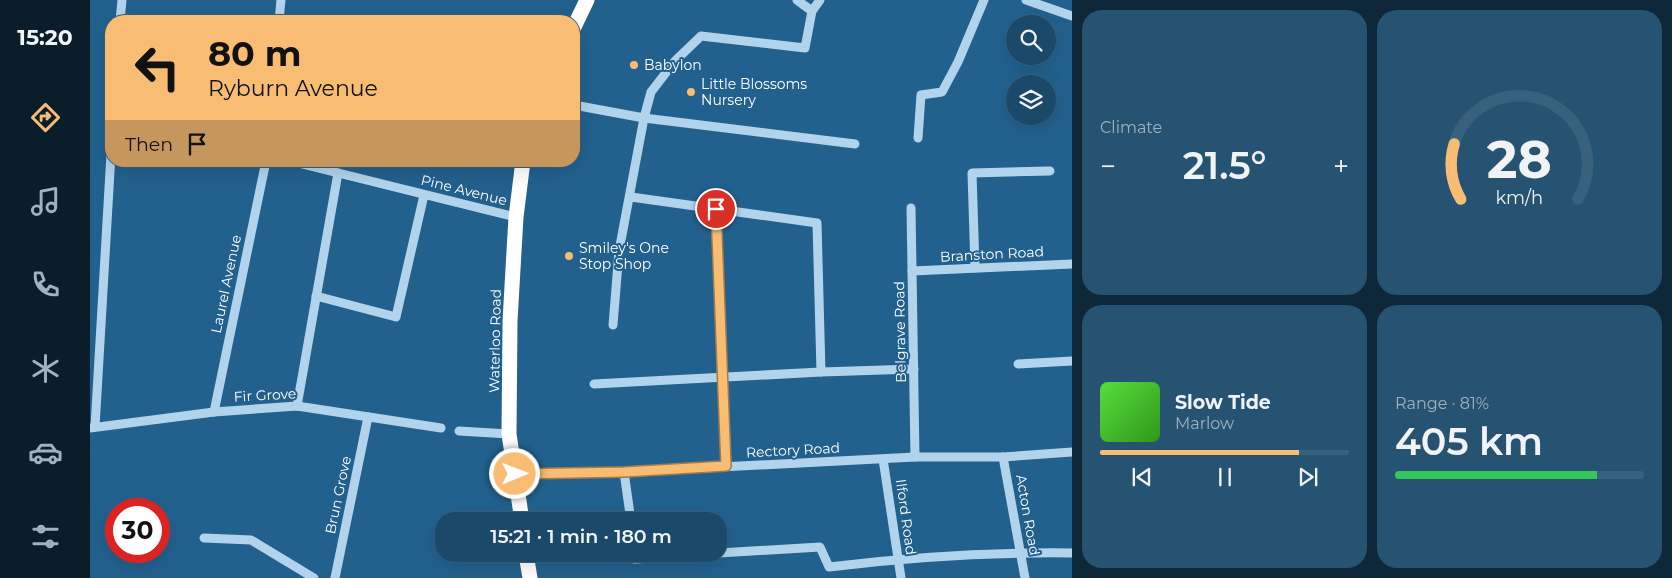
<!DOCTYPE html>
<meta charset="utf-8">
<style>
:root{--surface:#1a496a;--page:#275372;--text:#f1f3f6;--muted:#9fb2c1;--line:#38617e;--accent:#f8bd73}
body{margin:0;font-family:Montserrat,sans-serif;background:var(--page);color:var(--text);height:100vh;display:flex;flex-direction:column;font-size:19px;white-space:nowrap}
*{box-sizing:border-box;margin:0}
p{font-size:16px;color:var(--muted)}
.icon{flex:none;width:28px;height:28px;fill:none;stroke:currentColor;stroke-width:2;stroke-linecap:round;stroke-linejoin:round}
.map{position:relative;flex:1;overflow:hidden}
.panel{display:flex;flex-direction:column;gap:10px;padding:10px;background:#0e283a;width:600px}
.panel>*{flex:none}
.banner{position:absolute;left:15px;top:15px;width:475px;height:152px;border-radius:20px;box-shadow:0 5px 20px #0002,0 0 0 1px var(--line);background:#f8bd73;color:#111;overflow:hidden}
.buttons{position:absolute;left:916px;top:15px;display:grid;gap:10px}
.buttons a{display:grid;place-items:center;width:50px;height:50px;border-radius:50%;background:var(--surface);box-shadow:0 5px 20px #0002,0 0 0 1px var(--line);font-size:25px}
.speed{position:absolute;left:15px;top:498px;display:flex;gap:10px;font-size:25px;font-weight:700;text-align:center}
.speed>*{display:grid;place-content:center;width:65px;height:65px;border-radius:50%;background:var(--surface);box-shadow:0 5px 20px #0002,0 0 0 1px var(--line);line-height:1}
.speed .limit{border:8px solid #d22;background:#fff;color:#111}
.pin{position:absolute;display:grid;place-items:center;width:42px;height:42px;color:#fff;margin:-21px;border:2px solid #fff;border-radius:50%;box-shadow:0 1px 5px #0007}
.me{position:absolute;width:55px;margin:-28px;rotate:89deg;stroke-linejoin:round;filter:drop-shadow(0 0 4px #0008)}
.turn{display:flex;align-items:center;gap:18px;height:105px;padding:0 20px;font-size:22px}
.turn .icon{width:65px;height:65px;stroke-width:2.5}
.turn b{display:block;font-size:35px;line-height:42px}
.then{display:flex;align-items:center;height:48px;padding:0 20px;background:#0003;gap:10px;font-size:19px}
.big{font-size:38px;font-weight:600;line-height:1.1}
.panel .widget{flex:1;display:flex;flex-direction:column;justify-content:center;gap:8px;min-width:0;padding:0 18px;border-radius:20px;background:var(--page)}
.panel .dial{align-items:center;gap:0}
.dial svg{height:130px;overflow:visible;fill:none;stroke:var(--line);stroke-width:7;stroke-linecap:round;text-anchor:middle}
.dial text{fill:var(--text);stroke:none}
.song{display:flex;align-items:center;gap:15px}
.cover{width:60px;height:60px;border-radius:8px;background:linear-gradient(135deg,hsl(110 70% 55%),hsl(110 70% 35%))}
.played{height:5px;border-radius:2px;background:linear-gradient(90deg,var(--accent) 80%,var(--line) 80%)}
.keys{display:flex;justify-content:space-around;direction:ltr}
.heat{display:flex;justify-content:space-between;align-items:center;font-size:28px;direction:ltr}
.charge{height:8px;border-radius:4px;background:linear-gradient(90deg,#34c759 81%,var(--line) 0)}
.panel .tiles{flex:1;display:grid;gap:10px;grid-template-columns:repeat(2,1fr)}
.trip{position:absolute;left:345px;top:512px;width:292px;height:50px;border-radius:20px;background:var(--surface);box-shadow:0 5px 20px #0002,0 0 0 1px var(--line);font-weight:600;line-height:50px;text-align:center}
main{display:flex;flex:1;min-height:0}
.tabs{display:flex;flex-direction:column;width:90px;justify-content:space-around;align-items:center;background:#0a1d2a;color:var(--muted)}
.tabs .icon{width:35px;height:35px}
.tabs .on{color:var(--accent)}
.tabs b{font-size:22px;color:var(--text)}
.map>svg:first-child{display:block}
</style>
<main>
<nav class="tabs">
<b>15:20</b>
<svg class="icon on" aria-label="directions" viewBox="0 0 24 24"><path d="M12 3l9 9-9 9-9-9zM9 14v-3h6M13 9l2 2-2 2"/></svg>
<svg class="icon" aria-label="music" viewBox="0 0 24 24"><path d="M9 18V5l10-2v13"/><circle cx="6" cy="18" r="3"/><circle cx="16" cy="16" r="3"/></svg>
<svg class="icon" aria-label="phone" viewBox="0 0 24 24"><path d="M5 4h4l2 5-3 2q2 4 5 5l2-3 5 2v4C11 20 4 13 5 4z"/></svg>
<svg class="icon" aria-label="climate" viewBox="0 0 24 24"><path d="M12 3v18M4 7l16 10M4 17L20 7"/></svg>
<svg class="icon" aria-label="car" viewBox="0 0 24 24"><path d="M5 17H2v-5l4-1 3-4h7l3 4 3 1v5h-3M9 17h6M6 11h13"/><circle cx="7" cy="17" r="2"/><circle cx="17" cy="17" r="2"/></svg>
<svg class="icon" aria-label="filters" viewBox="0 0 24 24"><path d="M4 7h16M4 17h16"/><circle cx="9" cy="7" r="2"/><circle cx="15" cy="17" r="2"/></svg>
</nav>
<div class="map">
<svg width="982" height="578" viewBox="0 0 982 578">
<rect width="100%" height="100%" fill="#22618e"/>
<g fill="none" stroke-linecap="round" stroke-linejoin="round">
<g stroke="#b1d4ec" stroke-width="9">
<polyline points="707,0 722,11"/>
<polyline points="936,0 982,16"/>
<polyline points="30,21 32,0"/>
<polyline points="189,21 191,0"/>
<polyline points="484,105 554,118 765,144"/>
<polyline points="828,138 831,95 852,92 868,62 894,0"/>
<polyline points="200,161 426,217"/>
<polyline points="541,197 727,223 731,372"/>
<polyline points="821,208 825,457"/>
<polyline points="626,209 636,466"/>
<polyline points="885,268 882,173 960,171"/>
<polyline points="822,271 982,264"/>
<polyline points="226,296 306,317 334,195"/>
<polyline points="523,325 529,251 554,118 561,92 585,61 611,36 715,48 722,11 730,0"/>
<polyline points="928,364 982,361"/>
<polyline points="504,384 731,372 824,369"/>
<polyline points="207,406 248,173"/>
<polyline points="124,412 176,161"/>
<polyline points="5,427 21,154"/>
<polyline points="0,428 124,412 207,406 351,428"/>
<polyline points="369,431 419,434"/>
<polyline points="913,457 935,578"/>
<polyline points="793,459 811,578"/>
<polyline points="534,472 541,521"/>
<polyline points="425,474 534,472 825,457 913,457 982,452"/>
<polyline points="114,538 161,540 224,578"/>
<path d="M629,553L730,547L739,567C820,557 901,552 982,553"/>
<polyline points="544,554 545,559 624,554"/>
<polyline points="245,578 278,417"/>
</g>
<g stroke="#fff" stroke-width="15">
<polyline points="484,27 497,0"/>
<polyline points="432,521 419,434 420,321 426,217 433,161"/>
<polyline points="436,554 440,578"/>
</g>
</g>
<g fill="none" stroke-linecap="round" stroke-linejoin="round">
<g stroke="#a17b4b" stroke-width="12">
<polyline id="route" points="425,474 534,472 636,466 626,209"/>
</g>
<use href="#route" stroke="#f8bd73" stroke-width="9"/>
</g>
<g fill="#f8bd73" stroke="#22618e" stroke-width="2">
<circle cx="544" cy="65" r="5"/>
<circle cx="601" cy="92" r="5"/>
<circle cx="479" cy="256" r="5"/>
</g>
<g text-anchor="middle" stroke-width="4" stroke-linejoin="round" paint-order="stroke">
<g font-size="14" fill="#fff" stroke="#22618e" text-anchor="start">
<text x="554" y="70">Babylon</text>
<text x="611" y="89">Little Blossoms<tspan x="611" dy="16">Nursery</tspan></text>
<text x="489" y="253">Smiley's One<tspan x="489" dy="16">Stop Shop</tspan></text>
</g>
<g font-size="14" fill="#fff" stroke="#22618e">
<text transform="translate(374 190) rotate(14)" y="5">Pine Avenue</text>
<text transform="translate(902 254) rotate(-3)" y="5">Branston Road</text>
<text transform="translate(136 284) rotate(-78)" y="5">Laurel Avenue</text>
<text transform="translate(810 332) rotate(-91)" y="5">Belgrave Road</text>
<text transform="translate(405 341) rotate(-89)" y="5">Waterloo Road</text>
<text transform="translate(175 395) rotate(-3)" y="5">Fir Grove</text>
<text transform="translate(703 450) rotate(-3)" y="5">Rectory Road</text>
<text transform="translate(248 495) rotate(-78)" y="5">Brun Grove</text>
<text transform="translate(938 515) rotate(80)" y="5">Acton Road</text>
<text transform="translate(816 517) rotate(82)" y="5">Ilford Road</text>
</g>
</g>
</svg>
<div class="buttons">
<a><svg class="icon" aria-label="search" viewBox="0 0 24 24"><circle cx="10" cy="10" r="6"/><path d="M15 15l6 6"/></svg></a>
<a><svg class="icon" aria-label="layers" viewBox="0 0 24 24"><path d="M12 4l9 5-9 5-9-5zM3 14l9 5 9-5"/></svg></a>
</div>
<div class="speed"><div class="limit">30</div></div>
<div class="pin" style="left:626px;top:209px;background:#d93025"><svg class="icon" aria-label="arrive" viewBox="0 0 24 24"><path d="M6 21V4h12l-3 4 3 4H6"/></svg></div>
<svg class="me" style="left:425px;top:474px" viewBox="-20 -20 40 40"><circle r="17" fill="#f8bd73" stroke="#fff" stroke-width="3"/><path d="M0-11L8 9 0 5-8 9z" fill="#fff"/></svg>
<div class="trip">15:21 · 1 min · 180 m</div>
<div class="banner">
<div class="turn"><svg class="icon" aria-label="left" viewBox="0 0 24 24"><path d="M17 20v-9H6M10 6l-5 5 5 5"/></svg><div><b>80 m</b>Ryburn Avenue</div></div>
<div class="then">Then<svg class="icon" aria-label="arrive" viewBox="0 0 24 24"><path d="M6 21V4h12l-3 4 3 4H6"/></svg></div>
</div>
</div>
<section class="panel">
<div class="tiles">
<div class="widget"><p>Climate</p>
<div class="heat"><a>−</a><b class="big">21.5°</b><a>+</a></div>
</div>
<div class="widget dial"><svg viewBox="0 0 100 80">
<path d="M14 69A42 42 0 1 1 86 69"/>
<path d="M14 69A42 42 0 0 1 10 35" stroke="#f8bd73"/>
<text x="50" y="56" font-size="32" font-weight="700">28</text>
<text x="50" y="72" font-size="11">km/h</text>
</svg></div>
<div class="widget">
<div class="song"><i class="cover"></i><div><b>Slow Tide</b><p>Marlow</p></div></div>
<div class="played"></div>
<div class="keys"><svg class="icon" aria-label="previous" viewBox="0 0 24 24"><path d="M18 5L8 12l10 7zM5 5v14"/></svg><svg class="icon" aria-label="pause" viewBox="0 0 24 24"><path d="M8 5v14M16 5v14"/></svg><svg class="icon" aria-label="next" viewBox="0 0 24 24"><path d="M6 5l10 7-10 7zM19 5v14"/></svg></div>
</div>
<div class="widget"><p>Range · 81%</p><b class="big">405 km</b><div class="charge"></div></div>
</div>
</section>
</main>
